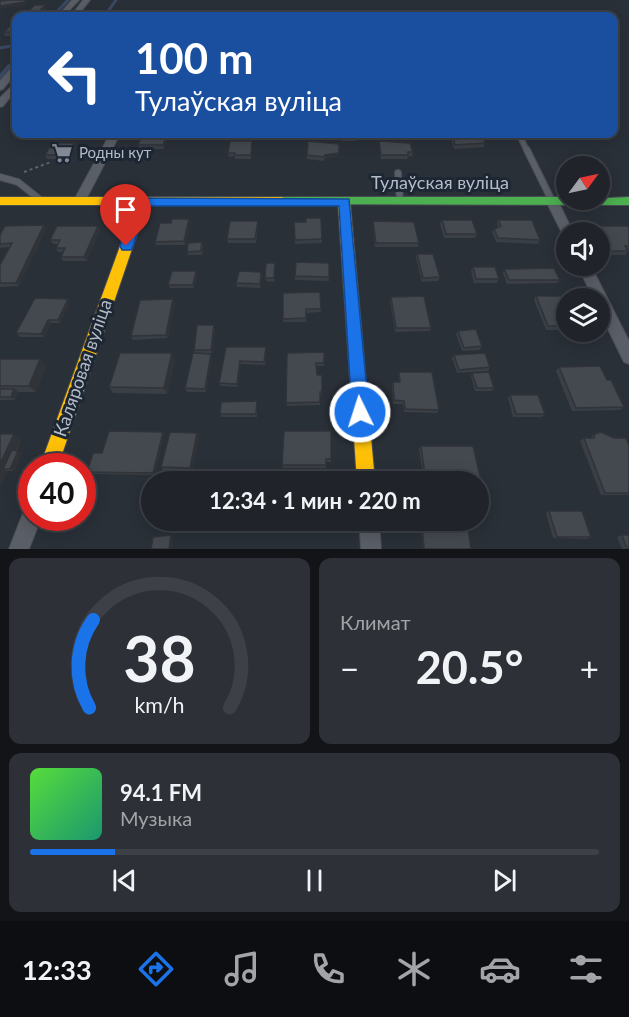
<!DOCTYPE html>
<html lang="ru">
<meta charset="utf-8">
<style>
:root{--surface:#20242a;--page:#2d3036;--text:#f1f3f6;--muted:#a2a4a8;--line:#3d4147;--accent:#1a73e8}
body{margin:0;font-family:Lato,sans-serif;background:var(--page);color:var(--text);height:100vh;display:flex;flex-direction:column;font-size:22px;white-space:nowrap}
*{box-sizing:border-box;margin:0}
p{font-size:20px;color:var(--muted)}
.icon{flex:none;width:33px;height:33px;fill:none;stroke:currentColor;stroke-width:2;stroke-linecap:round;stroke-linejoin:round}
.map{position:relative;height:549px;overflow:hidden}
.panel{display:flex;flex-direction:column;gap:9px;padding:9px;background:#121417;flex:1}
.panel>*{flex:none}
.hud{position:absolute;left:12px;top:12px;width:606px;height:126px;border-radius:12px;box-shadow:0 3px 15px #0003,0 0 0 2px var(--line);background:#1a4fa0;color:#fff;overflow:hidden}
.needle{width:39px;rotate:57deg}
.tools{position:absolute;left:556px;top:156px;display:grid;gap:12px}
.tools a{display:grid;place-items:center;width:54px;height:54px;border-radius:50%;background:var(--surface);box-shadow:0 3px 15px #0003,0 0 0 2px var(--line);font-size:30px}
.speed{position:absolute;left:18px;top:453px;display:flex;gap:12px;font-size:30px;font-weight:700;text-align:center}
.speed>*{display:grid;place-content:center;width:78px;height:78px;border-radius:50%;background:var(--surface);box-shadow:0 3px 15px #0003,0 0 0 2px var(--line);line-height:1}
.speed .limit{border:9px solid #d22;background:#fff;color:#111}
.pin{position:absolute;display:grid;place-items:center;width:51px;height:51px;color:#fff;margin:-62px -26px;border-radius:50% 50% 50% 0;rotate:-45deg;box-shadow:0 0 6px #0007}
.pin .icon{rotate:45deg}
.me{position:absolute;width:66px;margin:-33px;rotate:356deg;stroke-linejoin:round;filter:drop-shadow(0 0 4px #0008)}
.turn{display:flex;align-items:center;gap:21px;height:126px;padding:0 24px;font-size:27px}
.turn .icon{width:78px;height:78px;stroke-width:2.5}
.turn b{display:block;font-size:42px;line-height:51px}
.big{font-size:45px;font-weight:700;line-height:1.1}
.panel .tile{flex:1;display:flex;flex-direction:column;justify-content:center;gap:9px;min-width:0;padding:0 21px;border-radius:12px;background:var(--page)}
.panel .dial{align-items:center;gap:0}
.dial svg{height:156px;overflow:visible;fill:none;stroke:var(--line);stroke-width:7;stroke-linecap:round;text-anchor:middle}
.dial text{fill:var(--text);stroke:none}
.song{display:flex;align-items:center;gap:18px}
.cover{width:72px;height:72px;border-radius:9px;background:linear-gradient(135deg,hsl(110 70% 55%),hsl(160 70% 35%))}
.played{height:6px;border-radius:3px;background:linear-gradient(90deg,var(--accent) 15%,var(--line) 15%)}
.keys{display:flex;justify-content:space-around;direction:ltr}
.heat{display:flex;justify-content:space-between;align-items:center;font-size:33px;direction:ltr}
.panel .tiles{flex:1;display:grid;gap:9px;grid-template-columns:1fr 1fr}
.tile:last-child{grid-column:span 2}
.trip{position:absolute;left:141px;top:471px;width:348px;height:60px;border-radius:30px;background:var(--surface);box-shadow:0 3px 15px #0003,0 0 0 2px var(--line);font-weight:700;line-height:60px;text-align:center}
.dock{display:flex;height:96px;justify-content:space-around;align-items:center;background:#0d0e11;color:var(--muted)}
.dock .icon{width:42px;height:42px}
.dock .current{color:var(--accent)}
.dock b{font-size:27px;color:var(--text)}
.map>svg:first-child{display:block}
</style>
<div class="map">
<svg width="629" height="549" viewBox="0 0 629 549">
<rect width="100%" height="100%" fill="#2a3038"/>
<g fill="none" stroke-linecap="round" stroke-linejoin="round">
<g stroke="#384963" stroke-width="3">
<polyline points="53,16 68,0"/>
<polyline points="105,16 116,0"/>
<polyline points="0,48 16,45"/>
<polyline points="8,68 16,58"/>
</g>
<polyline stroke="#384963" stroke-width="4" points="0,77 9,66"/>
<g stroke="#484c53" stroke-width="7">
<polyline id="lane-far1" points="519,134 527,151"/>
</g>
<g stroke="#484c53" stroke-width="8">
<g id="lane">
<polyline points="527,150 552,201"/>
<polyline points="398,173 400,201"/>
<polyline points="0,177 18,182 43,202"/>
</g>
</g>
<g stroke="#484c53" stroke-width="2">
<g id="street">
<polygon points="72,0 79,0 64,16 58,16"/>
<polygon points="83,0 90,0 77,16 71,16"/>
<polygon points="13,66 16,66 16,73 3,89 0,90 0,81"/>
<polygon points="16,82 16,90 3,106 0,107 0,98"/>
<polygon points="110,134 120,134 83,205 75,205 73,202"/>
<polygon points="552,197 558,201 573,232 567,232 567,236 563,235 546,201"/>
<polygon points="578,266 591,266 629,341 629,364 624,362 600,313 600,298 593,298"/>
<polygon points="32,505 32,518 41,518 29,549 9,549 25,508"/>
<polygon points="359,520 379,520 381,549 361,549"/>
</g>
</g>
<g stroke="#484c53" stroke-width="2">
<polygon id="fast" points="282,197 567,197 567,200 629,197 629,205 278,204 276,201"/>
</g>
<g stroke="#484c53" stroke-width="2">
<g id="slow">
<polygon points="0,197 282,197 288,201 282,205 147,205 58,466 40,466 135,205 0,205"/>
<polygon points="344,198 350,202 375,482 357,482 338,202"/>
</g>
</g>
<polyline stroke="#5d636a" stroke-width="2" stroke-dasharray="3 3" stroke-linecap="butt" points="24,172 51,162"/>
<use href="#lane-far1" stroke="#5a5e66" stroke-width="4.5"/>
<use href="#lane" stroke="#5a5e66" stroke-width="6"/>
<use href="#street" fill="#5a5e66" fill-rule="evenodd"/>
<use href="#fast" fill="#4caf50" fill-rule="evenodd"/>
<use href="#slow" fill="#ffc107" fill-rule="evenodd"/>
</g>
<g fill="#3a3f45">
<polygon points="47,9 41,15 30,15 28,11"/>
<polygon points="16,25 16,36 5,36 4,32"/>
<polygon points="68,134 81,134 79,138 70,138"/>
<rect x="341" y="134" width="15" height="7"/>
<polygon points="450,134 478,134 485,143 484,147 454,149 450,136"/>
<polygon points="168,136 164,149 140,149 138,145"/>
<polygon points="252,141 251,159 235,159 235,156 229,157 228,153"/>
<polygon points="308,141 339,156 324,159 324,161 307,159"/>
<polygon points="379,141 413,152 412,156 408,156 407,159 381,159 379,145"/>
<polygon points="74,143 76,147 70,159 47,159 45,155"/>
<polygon points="321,218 322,243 295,244 294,222 306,222"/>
<polygon points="442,220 477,234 475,238 444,238 440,224"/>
<polygon points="498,220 540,240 538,244 496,242 492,232 494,229 498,227 497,223"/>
<polygon points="258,221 258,225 256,243 228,243 227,239"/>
<polygon points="373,221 419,243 418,247 375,247 373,225"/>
<polygon points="190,223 185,245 156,245 155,242"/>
<polygon points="44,225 46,229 19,286 0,287 0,265 9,247 0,248 0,235"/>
<polygon points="596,226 629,226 629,250 627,250 628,251 625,255 608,255 600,241 600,232 595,232 594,230"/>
<polygon points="100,230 87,261 63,261 61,257 63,252 58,252 56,248 58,244 53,244 50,240"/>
<polygon points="202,242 203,246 202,255 188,255 187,252"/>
<polygon points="417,254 440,277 438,281 422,282 416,258"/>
<polygon points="275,263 274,282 266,281 265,278"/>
<polygon points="329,263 329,281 295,280 295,276"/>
<polygon points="473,267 499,279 497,283 474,283 471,271"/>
<polygon points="504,269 560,280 557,283 507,284 503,273"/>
<polygon points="261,272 262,276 260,288 237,287 236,283"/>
<polygon points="197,275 194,288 170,288 168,285"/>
<polygon points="320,292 321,312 306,313 306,322 283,322 283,319"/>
<polygon points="536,296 567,301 567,330 546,330 534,300"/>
<polygon points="391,297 431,328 430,331 395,332 390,300"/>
<polygon points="173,299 175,303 168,338 133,340 131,336"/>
<polygon points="70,303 60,323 51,323 44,337 20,337 16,333"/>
<polygon points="215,329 212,353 207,354 211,354 212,357 206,392 187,392 185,388 195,353 194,350"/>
<polygon points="458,331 482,346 480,350 462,351 456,334"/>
<polygon points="226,347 266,347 266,351 265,365 241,364 238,387 221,386 219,383"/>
<polygon points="324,352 324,366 316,366 317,375 322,375 322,395 320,395 320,405 287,406 286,403"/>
<polygon points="454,355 490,367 488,371 457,373 452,358"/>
<polygon points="0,359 46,365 36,392 18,392 15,400 0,400"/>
<polygon points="175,360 167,394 113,393 109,387"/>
<polygon points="559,367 624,407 620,410 572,411 556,371"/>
<polygon points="399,372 439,410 437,413 404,412 403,404 393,404 392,385 393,382 399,382 398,375"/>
<polygon points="472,373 494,388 492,391 475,391 471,376"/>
<polygon points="510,395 545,414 542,417 513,417 508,398"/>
<polygon points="257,401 257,417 221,417 220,414"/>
<polygon points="331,431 331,462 326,462 326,468 283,468 282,465"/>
<polygon points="197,433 199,436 192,471 163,470 161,467"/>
<polygon points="0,434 14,434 21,440 17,451 22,453 14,471 7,471 0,487"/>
<polygon points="164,434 155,475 90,474 87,472 102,453"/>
<polygon points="595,434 629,445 629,495 601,495 580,441 584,438 591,438 592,436"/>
<polygon points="421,446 473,446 484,493 482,495 478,495 478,482 424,482 419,449"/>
<polygon points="549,511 591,537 587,539 553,538 546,513"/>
<polygon points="422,526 471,549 423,549 421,528"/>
<polygon points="622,535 629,549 622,549 617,537"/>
</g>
<g fill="#303338">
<polygon points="25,0 26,5 0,9 0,6"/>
<polygon points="46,5 47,9 41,15 39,11"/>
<polygon points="167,134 168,136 164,149 163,145"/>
<polygon points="74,143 76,147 70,159 68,155"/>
<polygon points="339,153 339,156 324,159 325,155"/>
<polygon points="189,219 190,223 185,245 184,241"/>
<polygon points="44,225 46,229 19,286 16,283"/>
<polygon points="98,226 100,230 87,261 84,257"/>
<polygon points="196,271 197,275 194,288 193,285"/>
<polygon points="68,299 70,303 60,323 58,320"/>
<polygon points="173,299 175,303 168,338 166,335"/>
<polygon points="48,320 51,323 44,337 41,334"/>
<polygon points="214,325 215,329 212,353 211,350"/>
<polygon points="172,353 175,360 167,394 164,388"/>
<polygon points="211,354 212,357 206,392 205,389"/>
<polygon points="40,359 46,365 36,392 29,386"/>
<polygon points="240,361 241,364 238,387 237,384"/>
<polygon points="14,389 18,392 15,400 11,397"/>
<polygon points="163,432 164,434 155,475 153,473"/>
<polygon points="197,433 199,436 192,471 190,468"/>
<polygon points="14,434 21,440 8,469 3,469 7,471 0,487 0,464"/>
<polygon points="18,451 22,453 14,471 10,469"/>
<polygon points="171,535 173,537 172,549 169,549"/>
</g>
<g fill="#444950" stroke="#303338" stroke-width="1.5">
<polygon points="8,0 25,0 25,2 0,6 0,1"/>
<polygon points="35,5 46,5 39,11 28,11"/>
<polygon points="11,25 16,25 16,32 4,32"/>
<polygon points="148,134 167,134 163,145 138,145 141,138 146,138"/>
<rect x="342" y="134" width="14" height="3"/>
<polygon points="452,134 482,134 485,143 455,145"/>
<polygon points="230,141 252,141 251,155 235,155 235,153 228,153"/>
<polygon points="308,141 339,144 339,153 325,155 324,157 307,155"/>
<polygon points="379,141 410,143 413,152 408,152 408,155 381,155"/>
<polygon points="52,143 74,143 68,155 45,155"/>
<polygon points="306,218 321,218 322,239 295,240 294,222 306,222"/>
<polygon points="172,219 189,219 184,241 155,242 160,223 171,223"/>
<polygon points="442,220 472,220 477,234 446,234"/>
<polygon points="498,220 532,220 540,240 498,238 494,229 501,226"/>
<polygon points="230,221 258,221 255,239 227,239"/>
<polygon points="373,221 414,222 419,243 376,243"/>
<polygon points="44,225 16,283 0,283 0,265 12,243 0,244 0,235 5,226"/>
<polygon points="57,226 98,226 84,257 61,257 65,248 56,248 60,240 50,240"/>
<polygon points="596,226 629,226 629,246 625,246 628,251 611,251"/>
<polygon points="202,242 201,251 187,252 188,243"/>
<polygon points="417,254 433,254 440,277 423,278"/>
<polygon points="296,262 329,263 329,277 295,276"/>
<polygon points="266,263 275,263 274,278 265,278"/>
<polygon points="473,267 495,267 499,279 476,279"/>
<polygon points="554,268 560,280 509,280 504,269"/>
<polygon points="172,271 196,271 193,285 168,285"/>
<polygon points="239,271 261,272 260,284 236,283"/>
<polygon points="320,292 321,309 306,309 306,318 283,319 283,293"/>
<polygon points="424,296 431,328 396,328 391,297"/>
<polygon points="536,296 565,296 567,301 567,326 548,326"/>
<polygon points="35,298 68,299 58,320 48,320 41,334 16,333"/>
<polygon points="173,299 166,335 131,336 140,300"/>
<polygon points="197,325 214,325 211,350 194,350"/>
<polygon points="476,329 482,346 464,348 458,331"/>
<polygon points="226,347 266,347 264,362 240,361 237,384 219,383"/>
<polygon points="324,352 324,363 316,363 317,375 322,375 322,392 320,392 320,402 286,403 287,353"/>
<polygon points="120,353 172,353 164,388 109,387"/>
<polygon points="193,353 211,354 205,389 185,388"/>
<polygon points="485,353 490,367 459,370 454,355"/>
<polygon points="0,359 40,359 29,386 0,386"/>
<polygon points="600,366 607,380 611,380 624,407 576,408 559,367"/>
<polygon points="399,372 432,372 439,410 405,409 404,401 394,400 393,382 400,382"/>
<polygon points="489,372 494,388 477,388 472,373"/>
<polygon points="0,389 14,389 11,397 0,397"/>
<polygon points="510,395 538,395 545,414 516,414"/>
<polygon points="257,401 256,414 220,414 221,402"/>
<polygon points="109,431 163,432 153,473 87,472 93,453 102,453"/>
<polygon points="284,431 331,431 331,459 326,459 326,465 282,465"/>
<polygon points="170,432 197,433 190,468 161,467"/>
<polygon points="601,432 614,438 626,438 629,445 629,493 605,493 584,438 594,438 595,434"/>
<polygon points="0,434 14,434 0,464"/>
<polygon points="421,446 473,446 484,493 478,493 478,482 426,482"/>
<polygon points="12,450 18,451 10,469 3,469"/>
<polygon points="190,475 189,482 156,482 157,476"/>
<polygon points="327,479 327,482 297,482 297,480"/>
<polygon points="549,511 582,511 591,537 557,537"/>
<polygon points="422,526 468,529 471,549 424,549"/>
<polygon points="171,535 169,549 151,549 153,537"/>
<polygon points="622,535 629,535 629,549 627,549"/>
</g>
<polygon fill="#1a73e8" stroke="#114b97" stroke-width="1.5" points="142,198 349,199 369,412 366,417 360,420 354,417 352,412 339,206 146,206 133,246 131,250 122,250 120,246 136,202"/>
<defs>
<g id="supermarket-bare" transform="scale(1.62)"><path d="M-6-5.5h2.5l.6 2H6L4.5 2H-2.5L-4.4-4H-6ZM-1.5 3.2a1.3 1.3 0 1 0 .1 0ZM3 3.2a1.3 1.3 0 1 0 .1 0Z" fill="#848b96" stroke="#1d2633" stroke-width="2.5" paint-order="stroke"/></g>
</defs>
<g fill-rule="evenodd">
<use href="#supermarket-bare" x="62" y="153"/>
</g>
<g text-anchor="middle" stroke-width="6" stroke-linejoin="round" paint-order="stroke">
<g font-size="15" fill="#b4bcc9" stroke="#1d2633" text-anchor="start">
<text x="79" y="158">Родны кут</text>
</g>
<g font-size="18" fill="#b4bcc9" stroke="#1d2633">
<text x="440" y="189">Тулаўская вуліца</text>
<text transform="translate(83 368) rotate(-71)" y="6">Каляровая вуліца</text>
</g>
</g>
</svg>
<div class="tools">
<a><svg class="needle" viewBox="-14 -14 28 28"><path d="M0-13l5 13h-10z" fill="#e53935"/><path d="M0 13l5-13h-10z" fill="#a2a4a8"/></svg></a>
<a><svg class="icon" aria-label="sound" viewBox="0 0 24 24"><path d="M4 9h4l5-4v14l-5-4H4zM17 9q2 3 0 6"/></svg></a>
<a><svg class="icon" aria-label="layers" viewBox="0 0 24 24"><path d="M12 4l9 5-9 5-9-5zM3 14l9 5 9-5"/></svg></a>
</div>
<div class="speed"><div class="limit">40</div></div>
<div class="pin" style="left:126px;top:246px;background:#d93025"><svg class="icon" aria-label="arrive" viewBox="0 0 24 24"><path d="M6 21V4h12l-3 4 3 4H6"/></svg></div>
<svg class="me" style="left:360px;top:412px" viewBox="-20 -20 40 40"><circle r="17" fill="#1a73e8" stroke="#fff" stroke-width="3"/><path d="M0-11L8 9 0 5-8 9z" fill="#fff"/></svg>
<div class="trip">12:34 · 1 мин · 220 m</div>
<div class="hud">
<div class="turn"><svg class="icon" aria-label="left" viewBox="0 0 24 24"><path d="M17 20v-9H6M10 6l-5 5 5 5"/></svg><div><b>100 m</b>Тулаўская вуліца</div></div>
</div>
</div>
<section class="panel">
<div class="tiles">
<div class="tile dial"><svg viewBox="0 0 100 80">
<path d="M14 69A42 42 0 1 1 86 69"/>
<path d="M14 69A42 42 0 0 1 16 24" stroke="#1a73e8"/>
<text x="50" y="56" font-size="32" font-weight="700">38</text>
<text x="50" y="72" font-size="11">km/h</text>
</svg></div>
<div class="tile"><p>Климат</p>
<div class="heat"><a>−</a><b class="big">20.5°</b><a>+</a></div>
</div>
<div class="tile">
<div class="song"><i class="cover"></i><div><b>94.1 FM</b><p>Музыка</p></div></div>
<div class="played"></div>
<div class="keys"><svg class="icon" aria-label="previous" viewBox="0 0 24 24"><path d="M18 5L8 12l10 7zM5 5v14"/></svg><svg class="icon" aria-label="pause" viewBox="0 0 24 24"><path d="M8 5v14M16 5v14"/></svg><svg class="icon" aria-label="next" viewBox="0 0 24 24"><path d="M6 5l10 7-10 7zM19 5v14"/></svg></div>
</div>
</div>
</section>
<nav class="dock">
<b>12:33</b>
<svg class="icon current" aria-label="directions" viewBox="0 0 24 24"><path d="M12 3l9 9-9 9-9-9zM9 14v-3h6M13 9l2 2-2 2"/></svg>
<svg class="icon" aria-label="music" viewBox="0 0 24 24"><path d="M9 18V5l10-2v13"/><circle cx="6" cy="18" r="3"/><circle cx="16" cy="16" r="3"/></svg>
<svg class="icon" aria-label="phone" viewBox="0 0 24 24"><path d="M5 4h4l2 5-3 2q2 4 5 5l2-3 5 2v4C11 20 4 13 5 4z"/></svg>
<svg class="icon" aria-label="climate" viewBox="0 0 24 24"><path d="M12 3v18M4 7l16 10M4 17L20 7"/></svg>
<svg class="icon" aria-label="car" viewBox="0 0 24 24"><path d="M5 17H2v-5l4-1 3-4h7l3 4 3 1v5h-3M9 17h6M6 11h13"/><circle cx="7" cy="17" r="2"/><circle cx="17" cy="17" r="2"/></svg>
<svg class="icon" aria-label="filters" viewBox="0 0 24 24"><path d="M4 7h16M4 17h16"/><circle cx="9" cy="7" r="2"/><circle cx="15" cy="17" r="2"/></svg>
</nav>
